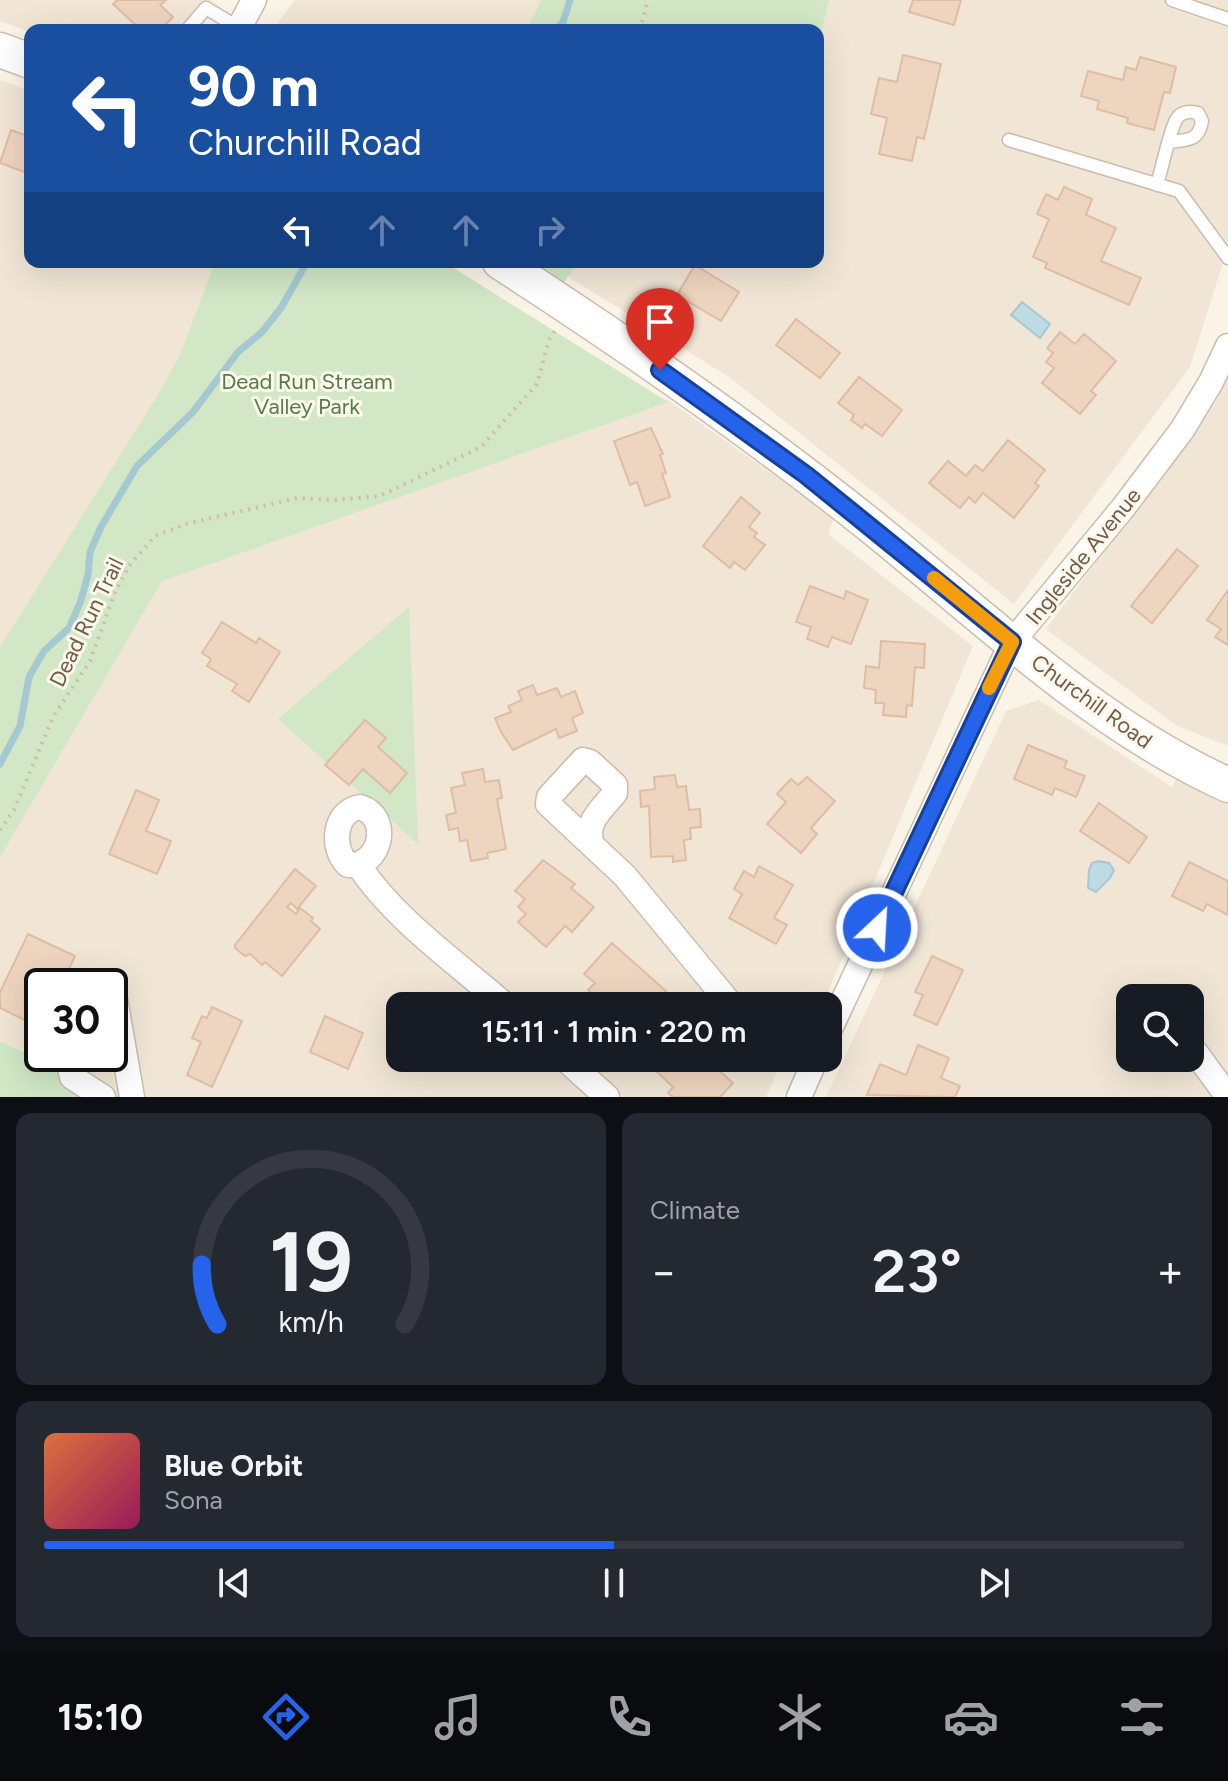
<!DOCTYPE html>
<meta charset="utf-8">
<style>
:root{--surface:#171b24;--page:#242831;--text:#f1f3f6;--muted:#9ea1a6;--line:#363941;--accent:#2563eb}
body{margin:0;font-family:Figtree,sans-serif;background:var(--page);color:var(--text);height:100vh;display:flex;flex-direction:column;font-size:30px;white-space:nowrap}
*{box-sizing:border-box;margin:0}
p{font-size:26px;color:var(--muted)}
.icon{flex:none;width:44px;height:44px;fill:none;stroke:currentColor;stroke-width:2;stroke-linecap:round;stroke-linejoin:round}
.map{position:relative;height:1097px;overflow:hidden}
.sheet{display:flex;flex-direction:column;gap:16px;padding:16px;background:#0d0f14;flex:1}
.sheet>*{flex:none}
.top-card{position:absolute;left:24px;top:24px;width:800px;height:244px;border-radius:16px;box-shadow:0 8px 32px #0002;background:#1a4fa0;color:#fff;overflow:hidden}
.buttons{position:absolute;left:1116px;top:984px;display:grid;gap:16px}
.buttons a{display:grid;place-items:center;width:88px;height:88px;border-radius:16px;background:var(--surface);box-shadow:0 8px 32px #0002;font-size:40px}
.speed{position:absolute;left:24px;top:968px;display:flex;gap:16px;font-size:40px;font-weight:700;text-align:center}
.speed>*{display:grid;place-content:center;width:104px;height:104px;border-radius:50%;background:var(--surface);box-shadow:0 8px 32px #0002;line-height:1}
.speed .limit{border:4px solid #111;border-radius:12px;background:#fff;color:#111}
.pin{position:absolute;display:grid;place-items:center;width:68px;height:68px;color:#fff;margin:-82px -34px;border-radius:50% 50% 50% 0;rotate:-45deg;box-shadow:0 0 8px #0007}
.pin .icon{rotate:45deg}
.me{position:absolute;width:88px;margin:-44px;rotate:25deg;stroke-linejoin:round;filter:drop-shadow(0 0 6px #0008)}
.turn{display:flex;align-items:center;gap:28px;height:168px;padding:0 32px;font-size:36px}
.turn .icon{width:104px;height:104px;stroke-width:2.5}
.turn b{display:block;font-size:56px;line-height:68px}
.lanes{display:flex;align-items:center;height:76px;padding:0 32px;background:#0003;justify-content:center;gap:40px;direction:ltr}
.lanes .off{opacity:.35}
.big{font-size:60px;font-weight:600;line-height:1.1}
.sheet .card{flex:1;display:flex;flex-direction:column;justify-content:center;gap:12px;min-width:0;padding:0 28px;border-radius:16px;background:var(--page)}
.sheet .dial{align-items:center;gap:0}
.dial svg{height:208px;overflow:visible;fill:none;stroke:var(--line);stroke-width:7;stroke-linecap:round;text-anchor:middle}
.dial text{fill:var(--text);stroke:none}
.song{display:flex;align-items:center;gap:24px}
.cover{width:96px;height:96px;border-radius:12px;background:linear-gradient(135deg,hsl(20 70% 55%),hsl(330 70% 35%))}
.played{height:8px;border-radius:4px;background:linear-gradient(90deg,var(--accent) 50%,var(--line) 50%)}
.keys{display:flex;justify-content:space-around;direction:ltr}
.heat{display:flex;justify-content:space-between;align-items:center;font-size:44px;direction:ltr}
.sheet .tiles{flex:1;display:grid;gap:16px;grid-template-columns:1fr 1fr}
.card:last-child{grid-column:span 2}
.trip{position:absolute;left:386px;top:992px;width:456px;height:80px;border-radius:16px;background:var(--surface);box-shadow:0 8px 32px #0002;font-weight:600;line-height:80px;text-align:center}
.tabs{display:flex;height:128px;justify-content:space-around;align-items:center;background:#090b0e;color:var(--muted)}
.tabs .icon{width:56px;height:56px}
.tabs .active{color:var(--accent)}
.tabs b{font-size:36px;color:var(--text)}
.map>svg:first-child{display:block}
</style>
<div class="map">
<svg width="1228" height="1097" viewBox="0 0 1228 1097">
<rect width="100%" height="100%" fill="#faf4e7"/>
<g fill="#f1e6d6" fill-rule="evenodd">
<polygon points="0,0 212,0 198,30 30,32 0,21"/>
<polygon points="295,0 541,0 526,30 272,30"/>
<polygon points="828,0 1228,0 1228,247 1190,367 1014,604 729,377 567,276 575,262 818,262 818,39"/>
<polygon points="0,80 30,91 30,262 215,262 181,352 162,388 0,647"/>
<polygon points="1228,378 1228,746 1176,725 1046,629 1215,403"/>
<path d="M668,400L834,518L828,534L973,646L822,1006H521L374,874L364,895L487,1006H400V1058H544L587,1097H120L0,1041V851L162,578ZM42,986H110V1054H42Z"/>
<path d="M1039,700L1172,787L1177,777L1228,797V1097H826L1006,711ZM1130,998H1190V1058H1130Z"/>
<polygon points="579,1058 783,1058 766,1097 623,1097"/>
</g>
<g fill="#d1e7c6">
<polygon points="541,0 829,0 818,44 818,30 526,30"/>
<polygon points="215,262 444,262 668,402 162,581 0,857 0,647 162,388 181,352"/>
<polygon points="509,262 578,262 558,291"/>
<polygon points="409,607 418,844 278,719"/>
<polygon points="0,1041 120,1097 0,1097"/>
</g>
<g fill="#bddbe2" stroke="#a4c9d3" stroke-width="2">
<polygon points="1022,302 1050,324 1040,338 1011,315"/>
<polygon points="1098,861 1109,863 1114,870 1110,878 1096,892 1088,888 1089,870 1092,863"/>
</g>
<g fill="none" stroke-linecap="round" stroke-linejoin="round">
<g stroke="#a4c9d3" stroke-width="7">
<polyline points="556,30 563,22 570,0"/>
<polyline points="0,764 20,726 29,677 44,651 69,628 80,603 88,575 90,552 101,527 137,466 193,412 238,352 262,332 281,308 307,262"/>
</g>
</g>
<g fill="#eed5c0" stroke="#dfbda2" stroke-width="2">
<polygon points="117,0 166,0 160,5 173,17 160,30 141,30 113,4"/>
<polygon points="913,0 961,0 954,25 909,12"/>
<polygon points="903,55 941,64 924,139 917,137 912,161 879,154 887,118 871,114 879,78 897,82"/>
<polygon points="1140,57 1176,67 1170,93 1164,92 1154,130 1127,123 1128,118 1097,109 1099,101 1081,96 1088,71 1123,80 1126,67 1136,70"/>
<polygon points="11,130 30,137 30,174 0,163"/>
<polygon points="1064,187 1092,199 1086,215 1116,228 1101,261 1141,278 1129,305 1045,268 1047,263 1033,257 1049,219 1037,214 1046,194 1058,200"/>
<polygon points="695,265 739,292 721,321 677,295"/>
<polygon points="796,319 840,353 820,378 776,345"/>
<polygon points="1060,332 1075,344 1084,334 1116,361 1091,391 1096,395 1080,414 1042,383 1054,368 1046,362 1053,353 1047,348"/>
<polygon points="859,377 902,410 882,436 865,424 862,428 851,420 854,415 838,403"/>
<polygon points="651,428 663,454 660,455 666,473 662,474 670,497 645,506 637,482 630,485 614,441"/>
<polygon points="1008,440 1045,470 1035,483 1039,486 1014,518 983,493 975,503 969,497 960,508 929,483 948,461 966,476 975,465 983,471"/>
<polygon points="741,497 760,513 749,527 757,533 754,537 765,545 745,570 734,562 730,568 703,546"/>
<polygon points="1177,549 1198,566 1152,623 1131,606"/>
<polygon points="810,586 844,599 846,591 868,600 851,644 832,637 828,647 807,639 811,627 796,622"/>
<polygon points="1228,590 1228,645 1215,637 1221,629 1207,620"/>
<polygon points="222,622 256,643 259,638 280,652 249,702 232,691 237,684 207,666 211,659 202,653"/>
<polygon points="881,641 925,644 924,668 915,667 912,706 907,705 906,717 883,715 884,703 875,703 876,690 864,688 866,666 879,668"/>
<polygon points="533,685 537,695 557,688 561,697 575,691 583,713 572,718 577,731 559,738 556,729 513,750 501,732 495,718 511,712 508,706 522,700 518,691"/>
<polygon points="365,720 386,738 378,747 407,773 390,793 363,769 349,785 325,765"/>
<polygon points="1028,745 1067,761 1064,768 1085,776 1076,797 1055,788 1052,795 1014,779"/>
<polygon points="483,769 485,782 499,780 502,798 497,799 506,849 487,853 488,858 471,861 467,840 460,841 458,828 449,830 446,815 456,813 451,788 465,785 462,773"/>
<polygon points="675,775 677,787 686,786 689,810 700,809 701,827 690,828 691,839 684,840 686,860 673,862 673,856 651,857 649,806 641,807 640,791 655,789 654,777"/>
<polygon points="807,777 835,801 811,828 817,834 801,853 767,824 786,802 777,794 791,779 798,785"/>
<polygon points="136,790 159,800 146,831 171,841 157,874 109,854"/>
<polygon points="1099,803 1147,837 1129,863 1080,831"/>
<polygon points="543,860 575,884 571,888 594,907 572,932 565,926 546,947 518,922 526,914 518,907 525,899 515,891"/>
<polygon points="1189,862 1228,881 1228,915 1207,904 1203,911 1172,896"/>
<polygon points="759,866 793,885 774,918 787,925 776,944 729,918 742,894 734,889 744,871 754,877"/>
<polygon points="295,869 316,886 297,909 291,903 287,907 296,914 300,908 313,918 311,921 320,929 282,976 265,962 262,965 250,954 245,956 235,948 235,945"/>
<polygon points="28,934 75,956 61,986 42,986 41,1028 0,1008 0,992"/>
<polygon points="612,943 666,991 653,1006 589,1006 597,998 588,990 595,983 584,974"/>
<polygon points="932,956 963,970 937,1025 914,1015 923,995 915,992"/>
<polygon points="212,1007 242,1021 212,1087 187,1075 201,1042 192,1038 202,1016 207,1018"/>
<polygon points="325,1016 363,1033 348,1069 310,1052"/>
<polygon points="918,1045 949,1058 941,1078 960,1086 955,1097 867,1095 880,1064 906,1075"/>
<polygon points="659,1058 705,1058 733,1083 720,1097 673,1097 668,1093 673,1087 655,1070 663,1062"/>
</g>
<g fill="none" stroke-linecap="round" stroke-linejoin="round">
<g stroke="#cbbcae" stroke-width="15">
<g id="lane">
<polyline points="1172,0 1228,19"/>
<polyline points="187,30 206,8 239,28"/>
<polyline points="1009,140 1179,191 1228,258"/>
<path d="M1157,185L1168,143C1188,138 1198,143 1202,121L1198,113C1174,107 1174,126 1168,143"/>
</g>
</g>
<g stroke="#cbbcae" stroke-width="27">
<g id="street">
<polyline points="238,30 254,0"/>
<path d="M360,807C392,817 381,867 348,865C330,848 334,811 360,807Z"/>
<path d="M592,845C584,822 602,809 615,793V785L590,762L583,760L549,797L548,804L625,876L732,1006"/>
<path d="M359,866C396,921 456,962 506,1006"/>
<polyline points="110,994 115,999 132,1097"/>
<polyline points="828,1033 1012,642 1123,508 1182,430 1211,382 1228,346"/>
<polyline points="1196,1053 1228,1097"/>
<polyline points="67,1054 72,1077 103,1097"/>
<polyline points="564,1058 607,1097"/>
<polyline points="799,1097 816,1058"/>
</g>
</g>
<g stroke="#cebdab" stroke-width="37">
<g id="secondary">
<polyline points="0,50 30,61"/>
<path d="M500,262C627,344 752,431 871,526C985,618 1094,724 1228,785"/>
</g>
</g>
<g stroke="#d2b9a4" stroke-width="4" stroke-dasharray="2 6" stroke-linecap="butt">
<polyline points="640,30 648,0"/>
<polyline points="0,830 14,810 53,717 90,661 115,592 129,566 155,536 186,524 297,498 335,500 380,496 481,447 537,384 549,340 556,329"/>
</g>
<use href="#lane" stroke="#fff" stroke-width="12"/>
<use href="#street" stroke="#fff" stroke-width="24"/>
<use href="#secondary" stroke="#fff" stroke-width="34"/>
</g>
<g fill="none" stroke-linecap="round" stroke-linejoin="round">
<g stroke="#184099" stroke-width="20">
<polyline id="route" points="660,370 806,475 1012,642 877,928"/>
</g>
<use href="#route" stroke="#2563eb" stroke-width="14"/>
<polyline stroke="#f59e0b" stroke-width="14" points="934,578 1012,642 989,688"/>
</g>
<g text-anchor="middle" stroke-width="6" stroke-linejoin="round" paint-order="stroke">
<g font-size="22" fill="#557c49" stroke="#fdf8ec">
<text x="307" y="389">Dead Run Stream<tspan x="307" dy="25">Valley Park</tspan></text>
</g>
<g font-size="22" fill="#725c4d" stroke="#fdf8ec">
<text transform="translate(1083 556) rotate(-51)" y="8">Ingleside Avenue</text>
<text transform="translate(86 622) rotate(-64)" y="8">Dead Run Trail</text>
<text transform="translate(1092 701) rotate(36)" y="8">Churchill Road</text>
</g>
</g>
</svg>
<div class="buttons">
<a><svg class="icon" aria-label="search" viewBox="0 0 24 24"><circle cx="10" cy="10" r="6"/><path d="M15 15l6 6"/></svg></a>
</div>
<div class="speed"><div class="limit">30</div></div>
<div class="pin" style="left:660px;top:370px;background:#d93025"><svg class="icon" aria-label="arrive" viewBox="0 0 24 24"><path d="M6 21V4h12l-3 4 3 4H6"/></svg></div>
<svg class="me" style="left:877px;top:928px" viewBox="-20 -20 40 40"><circle r="17" fill="#2563eb" stroke="#fff" stroke-width="3"/><path d="M0-11L8 9 0 5-8 9z" fill="#fff"/></svg>
<div class="trip">15:11 · 1 min · 220 m</div>
<div class="top-card">
<div class="turn"><svg class="icon" aria-label="left" viewBox="0 0 24 24"><path d="M17 20v-9H6M10 6l-5 5 5 5"/></svg><div><b>90 m</b>Churchill Road</div></div>
<div class="lanes"><svg class="icon" aria-label="left" viewBox="0 0 24 24"><path d="M17 20v-9H6M10 6l-5 5 5 5"/></svg><svg class="icon off" aria-label="ahead" viewBox="0 0 24 24"><path d="M12 20V5M6 11l6-6 6 6"/></svg><svg class="icon off" aria-label="ahead" viewBox="0 0 24 24"><path d="M12 20V5M6 11l6-6 6 6"/></svg><svg class="icon off" aria-label="right" viewBox="0 0 24 24"><path d="M7 20v-9h11M14 6l5 5-5 5"/></svg></div>
</div>
</div>
<section class="sheet">
<div class="tiles">
<div class="card dial"><svg viewBox="0 0 100 80">
<path d="M14 69A42 42 0 1 1 86 69"/>
<path d="M14 69A42 42 0 0 1 8 46" stroke="#2563eb"/>
<text x="50" y="56" font-size="32" font-weight="700">19</text>
<text x="50" y="72" font-size="11">km/h</text>
</svg></div>
<div class="card"><p>Climate</p>
<div class="heat"><a>−</a><b class="big">23°</b><a>+</a></div>
</div>
<div class="card">
<div class="song"><i class="cover"></i><div><b>Blue Orbit</b><p>Sona</p></div></div>
<div class="played"></div>
<div class="keys"><svg class="icon" aria-label="previous" viewBox="0 0 24 24"><path d="M18 5L8 12l10 7zM5 5v14"/></svg><svg class="icon" aria-label="pause" viewBox="0 0 24 24"><path d="M8 5v14M16 5v14"/></svg><svg class="icon" aria-label="next" viewBox="0 0 24 24"><path d="M6 5l10 7-10 7zM19 5v14"/></svg></div>
</div>
</div>
</section>
<nav class="tabs">
<b>15:10</b>
<svg class="icon active" aria-label="directions" viewBox="0 0 24 24"><path d="M12 3l9 9-9 9-9-9zM9 14v-3h6M13 9l2 2-2 2"/></svg>
<svg class="icon" aria-label="music" viewBox="0 0 24 24"><path d="M9 18V5l10-2v13"/><circle cx="6" cy="18" r="3"/><circle cx="16" cy="16" r="3"/></svg>
<svg class="icon" aria-label="phone" viewBox="0 0 24 24"><path d="M5 4h4l2 5-3 2q2 4 5 5l2-3 5 2v4C11 20 4 13 5 4z"/></svg>
<svg class="icon" aria-label="climate" viewBox="0 0 24 24"><path d="M12 3v18M4 7l16 10M4 17L20 7"/></svg>
<svg class="icon" aria-label="car" viewBox="0 0 24 24"><path d="M5 17H2v-5l4-1 3-4h7l3 4 3 1v5h-3M9 17h6M6 11h13"/><circle cx="7" cy="17" r="2"/><circle cx="17" cy="17" r="2"/></svg>
<svg class="icon" aria-label="filters" viewBox="0 0 24 24"><path d="M4 7h16M4 17h16"/><circle cx="9" cy="7" r="2"/><circle cx="15" cy="17" r="2"/></svg>
</nav>
